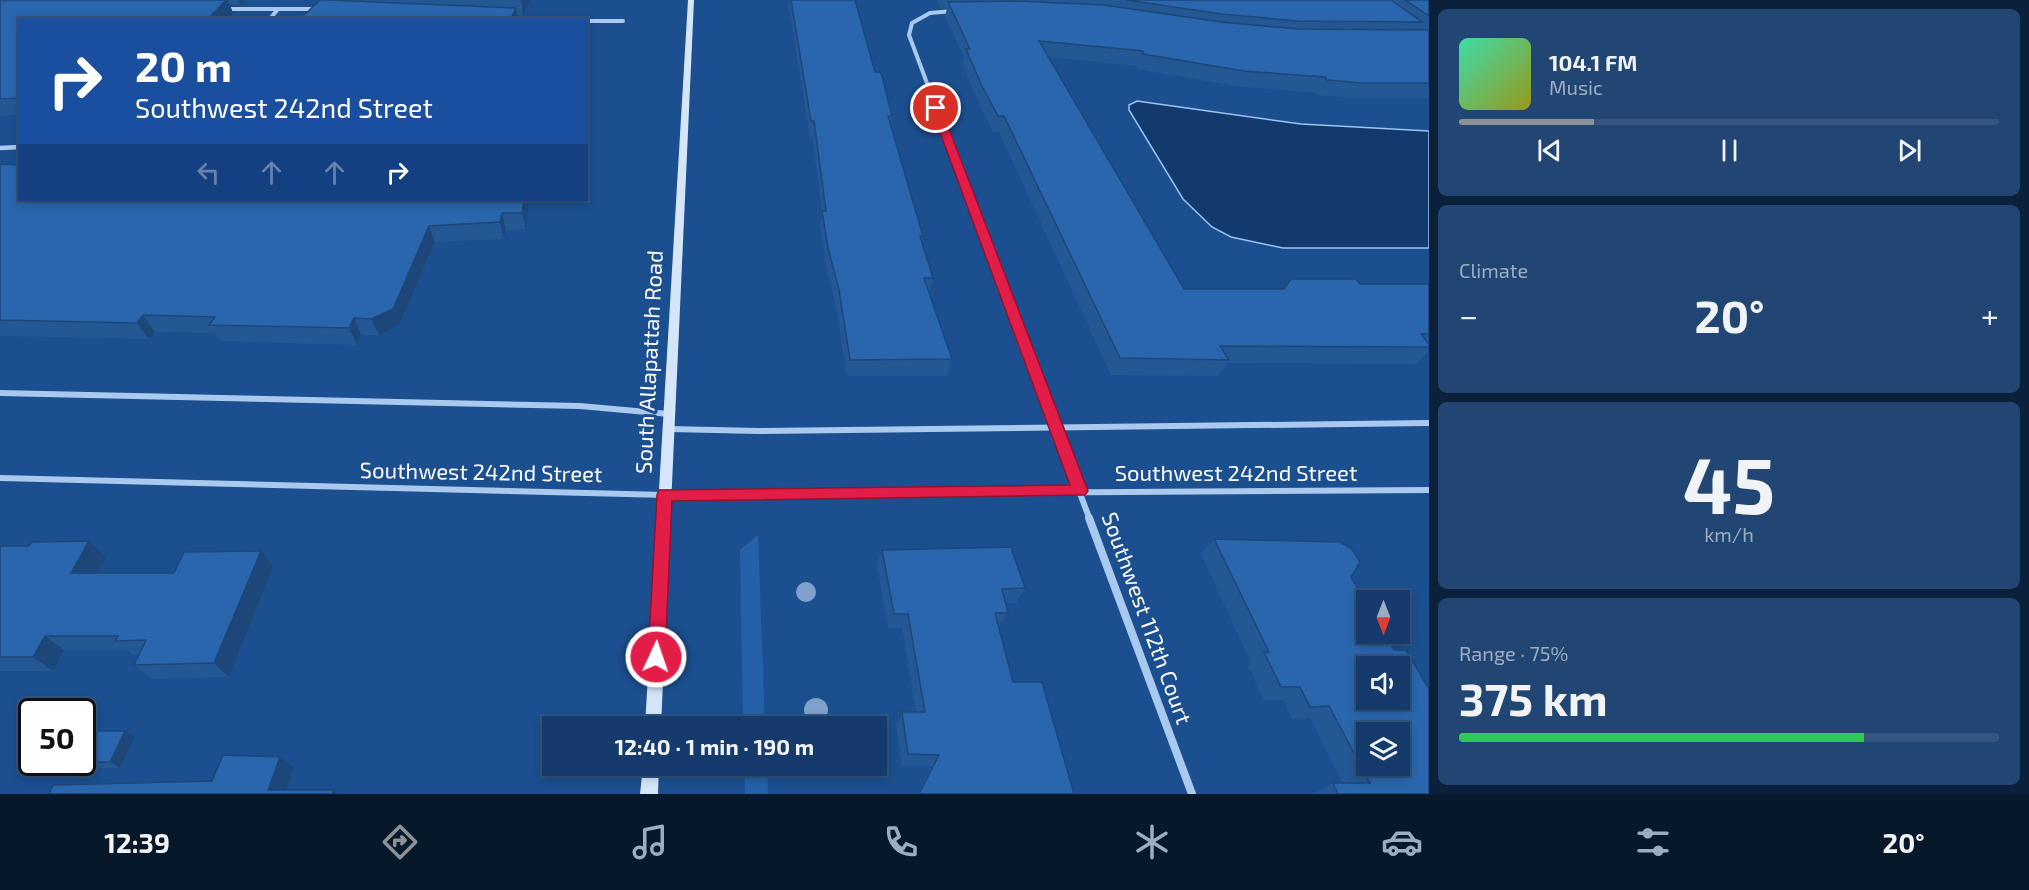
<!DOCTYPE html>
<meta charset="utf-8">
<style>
:root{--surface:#143b6b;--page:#214673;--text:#f1f3f6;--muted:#9dadc1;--line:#33557e;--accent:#8c9099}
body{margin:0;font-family:"Exo 2",sans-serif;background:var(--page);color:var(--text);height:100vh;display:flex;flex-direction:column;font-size:22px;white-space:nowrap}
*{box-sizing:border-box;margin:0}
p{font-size:20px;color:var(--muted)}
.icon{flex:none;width:33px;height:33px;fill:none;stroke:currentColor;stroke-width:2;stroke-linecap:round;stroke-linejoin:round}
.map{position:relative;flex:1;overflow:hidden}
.drawer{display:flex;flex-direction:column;gap:9px;padding:9px;background:#0b203b;width:600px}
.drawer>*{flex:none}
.hud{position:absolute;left:18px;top:18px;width:570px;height:183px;border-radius:0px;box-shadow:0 3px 9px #0003,0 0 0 2px var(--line);background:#1a4fa0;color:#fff;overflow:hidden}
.needle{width:39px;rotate:180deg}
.fabs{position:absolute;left:1356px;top:590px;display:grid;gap:12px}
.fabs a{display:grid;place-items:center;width:54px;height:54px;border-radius:0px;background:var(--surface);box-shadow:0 3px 9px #0003,0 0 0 2px var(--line);font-size:30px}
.speed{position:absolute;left:18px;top:698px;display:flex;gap:12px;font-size:30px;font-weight:700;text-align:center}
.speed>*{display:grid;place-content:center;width:78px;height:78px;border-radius:50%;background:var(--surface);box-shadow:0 3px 9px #0003,0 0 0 2px var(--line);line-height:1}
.speed .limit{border:3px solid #111;border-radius:9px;background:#fff;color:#111}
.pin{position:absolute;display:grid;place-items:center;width:51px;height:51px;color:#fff;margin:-26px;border:3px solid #fff;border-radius:50%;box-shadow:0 2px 6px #0007}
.me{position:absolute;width:66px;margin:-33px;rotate:3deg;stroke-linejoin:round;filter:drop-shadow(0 0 4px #0008)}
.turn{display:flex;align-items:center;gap:21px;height:126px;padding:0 18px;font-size:27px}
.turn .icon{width:78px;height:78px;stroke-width:2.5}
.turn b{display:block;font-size:42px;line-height:51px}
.lanes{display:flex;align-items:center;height:57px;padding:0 18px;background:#0003;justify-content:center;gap:30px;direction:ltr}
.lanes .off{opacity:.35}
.big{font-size:45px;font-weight:700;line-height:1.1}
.drawer .tile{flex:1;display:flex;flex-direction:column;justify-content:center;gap:9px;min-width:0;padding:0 21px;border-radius:9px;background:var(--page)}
.drawer .dial{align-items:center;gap:0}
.dial b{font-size:78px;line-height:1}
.song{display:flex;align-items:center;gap:18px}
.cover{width:72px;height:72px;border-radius:9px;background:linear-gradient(135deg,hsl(160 70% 55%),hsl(60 70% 35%))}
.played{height:6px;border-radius:3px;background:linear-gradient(90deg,var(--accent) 25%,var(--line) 25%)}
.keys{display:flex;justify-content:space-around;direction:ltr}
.heat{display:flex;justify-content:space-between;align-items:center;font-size:33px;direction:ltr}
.charge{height:9px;border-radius:4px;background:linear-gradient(90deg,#34c759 75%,var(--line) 0)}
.trip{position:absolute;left:542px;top:716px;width:345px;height:60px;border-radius:0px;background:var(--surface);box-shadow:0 3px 9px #0003,0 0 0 2px var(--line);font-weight:700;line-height:60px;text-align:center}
.dock{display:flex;height:96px;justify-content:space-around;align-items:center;background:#08182b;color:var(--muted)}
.dock .icon{width:42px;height:42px}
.dock .current{color:var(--accent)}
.dock b{font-size:27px;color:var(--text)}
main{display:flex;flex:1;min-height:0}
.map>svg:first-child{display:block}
</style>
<main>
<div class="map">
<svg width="1429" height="794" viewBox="0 0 1429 794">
<rect width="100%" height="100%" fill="#1b4f8f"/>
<g fill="#2461a8">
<polygon points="758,535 765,726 743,726 740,550"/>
<polygon points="744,765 767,765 768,794 745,794"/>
</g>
<polygon fill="#123a6d" stroke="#9cc4f0" stroke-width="1.5" points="1137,101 1301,124 1429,131 1429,248 1283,248 1231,237 1212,227 1183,199 1129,110 1129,105"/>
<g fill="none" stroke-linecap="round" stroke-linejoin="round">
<g stroke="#a9c9ee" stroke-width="4">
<polyline points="226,9 317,9"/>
<polyline points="510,18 549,20"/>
<polyline points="269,20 278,9"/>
<polyline points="586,21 623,21"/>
<polyline points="946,134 909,35 912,23 930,13 953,11"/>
</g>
<g stroke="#a9c9ee" stroke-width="4.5">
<polyline points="945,132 1009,304"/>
<polyline points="0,148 20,147"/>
</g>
<g stroke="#a9c9ee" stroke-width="6">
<polyline points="1008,302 1090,520"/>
<polyline points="0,393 580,406 669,414"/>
<polyline points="669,429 759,431 1429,423"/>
<polyline points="0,478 665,495 1429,490"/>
</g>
<polyline stroke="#a9c9ee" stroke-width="8" points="1089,518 1192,794"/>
<g fill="#d6e6fa" fill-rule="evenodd">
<polygon points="688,0 694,0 661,726 645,726"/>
<polygon points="643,765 659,765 658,794 640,794"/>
</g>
</g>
<g fill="#7ea0ca">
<circle cx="806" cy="592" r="10"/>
<circle cx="816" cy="710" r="12"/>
</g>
<g fill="#245895">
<polygon points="0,0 246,0 241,5 230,5 233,13 20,20 20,114 0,116"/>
<polygon points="320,0 531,0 523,15"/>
<polygon points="789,0 855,0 875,72 892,116 891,125 923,236 921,241 933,278 929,294 952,359 947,376 847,376 836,307 826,265 820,227 822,211 812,137 810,137 789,10"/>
<polygon points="937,0 1429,0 1429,98 1351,98 1318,95 1316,93 1236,86 1137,69 1137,66 1049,57 1184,289 1284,289 1360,284 1429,284 1429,351 1416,364 1227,363 1218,376 1111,375 999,132 993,132 977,99 962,64 964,57 945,17 947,8 941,9"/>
<polygon points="0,164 20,200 529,200 526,229 506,230 504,239 435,242 399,325 379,335 361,335 357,345 220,341 215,333 155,332 149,339 0,336"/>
<polygon points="1214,539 1351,577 1429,794 1313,794 1333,783 1343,783 1310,718 1292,719 1283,700 1264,700 1248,666 1251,663 1201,554"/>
<polygon points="0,546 29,546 106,557 97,573 174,573 261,551 273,566 229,677 151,679 134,665 139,654 133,655 127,650 64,650 53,671 0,671"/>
<polygon points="882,550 1025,588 1016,603 1005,603 1008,613 999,627 1013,682 1074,794 917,794 932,766 902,766 896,724 902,712 916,712 902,628 888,628 877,565"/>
<polygon points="135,737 120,768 94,768 82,762"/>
</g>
<g fill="#1d4779">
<polygon points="226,0 228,0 233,13 227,20 207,20"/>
<polygon points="239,0 246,0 241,5"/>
<polygon points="521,0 531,0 523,15"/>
<polygon points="516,8 518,20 510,20"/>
<polygon points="524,200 529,200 526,229 522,213"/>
<polygon points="502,213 506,230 504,239 500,222"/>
<polygon points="429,226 435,242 399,325 379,335 371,319"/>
<polygon points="143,315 155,332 149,339 137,323"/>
<polygon points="354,318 361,335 357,345 349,328"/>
<polygon points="89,541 106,557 89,588 71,573"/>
<polygon points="261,551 273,566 229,677 214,663"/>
<polygon points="45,636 64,650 53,671 33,657"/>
<polygon points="125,731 135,737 120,768 110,762"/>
<polygon points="280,757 294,768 285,794 268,790"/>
<polygon points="334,790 339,794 332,794"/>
</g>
<g fill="#2a66ad" stroke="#1d4779" stroke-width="1.5" fill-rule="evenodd">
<polygon points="0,0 226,0 207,20 20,20 20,98 0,99"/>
<polygon points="320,0 328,0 516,8 510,20 299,20"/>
<polygon points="791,0 855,0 875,72 881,72 892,116 888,116 923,236 920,236 933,278 924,278 952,359 850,360 839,290 828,248 822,211 826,211 814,121 811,121"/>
<polygon points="1126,0 1391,0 1422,22 1298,21 1222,14"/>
<polygon points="1405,0 1429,0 1429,16"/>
<polygon points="1015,1 1104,5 1221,22 1298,29 1429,30 1429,83 1361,83 1327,80 1325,77 1244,71 1143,54 1143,51 1039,41 1184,289 1284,289 1291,279 1356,279 1360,284 1429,284 1429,334 1421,334 1429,344 1429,347 1220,346 1229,360 1120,358 1004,116 998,116 981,84 966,49 970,49 948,2"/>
<polygon points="0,164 20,165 20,200 524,200 522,213 502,213 500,222 429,226 393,309 371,319 354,318 349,328 209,325 215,317 143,315 137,323 0,320"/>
<path d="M1214,539L1340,542L1352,549L1360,562L1351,577L1366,603V633H1384L1394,650H1406L1429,689V794H1338L1333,783H1370L1329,706L1310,707L1300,687H1281L1264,652H1269ZM1366,666H1400V699H1366ZM1366,732H1400V765H1366Z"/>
<polygon points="89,541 71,573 174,573 184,552 261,551 214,663 134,665 146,640 115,641 118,636 45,636 33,657 0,657 0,546 29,546 32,542"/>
<polygon points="1011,547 1025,588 1002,589 1008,613 995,613 1013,682 1042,682 1074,794 919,794 939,755 908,754 902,712 925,712 908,614 894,614 882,550"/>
<polygon points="21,731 32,731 32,736"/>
<polygon points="82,731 125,731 110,762 82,762"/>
<polygon points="223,755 280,757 268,790 334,790 332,794 49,794 53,785 212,781"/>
</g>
<polygon fill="#e11d48" stroke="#92132f" stroke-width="1.5" points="936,105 941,108 1088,491 1085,495 672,501 665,657 663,663 656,665 650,663 648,657 657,495 659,490 1070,485 931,108"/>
<g text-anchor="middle" stroke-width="6" stroke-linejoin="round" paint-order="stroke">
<g font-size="22" fill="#fff" stroke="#1b4f8f">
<text transform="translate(649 362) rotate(-87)" y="8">South Allapattah Road</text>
<text transform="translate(481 472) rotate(1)" y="8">Southwest 242nd Street</text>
<text x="1236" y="481">Southwest 242nd Street</text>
<text transform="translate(1147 618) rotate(70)" y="8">Southwest 112th Court</text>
</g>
</g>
</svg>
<div class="fabs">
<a><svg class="needle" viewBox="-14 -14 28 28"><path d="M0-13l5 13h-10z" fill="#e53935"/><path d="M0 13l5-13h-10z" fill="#9dadc1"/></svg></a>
<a><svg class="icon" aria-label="sound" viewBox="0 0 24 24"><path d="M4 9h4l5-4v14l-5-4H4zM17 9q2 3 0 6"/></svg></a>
<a><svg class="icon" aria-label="layers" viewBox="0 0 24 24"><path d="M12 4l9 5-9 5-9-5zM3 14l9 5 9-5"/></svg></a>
</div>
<div class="speed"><div class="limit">50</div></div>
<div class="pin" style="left:936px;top:108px;background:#d93025"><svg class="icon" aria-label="arrive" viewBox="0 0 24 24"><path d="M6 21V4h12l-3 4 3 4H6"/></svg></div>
<svg class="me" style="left:656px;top:657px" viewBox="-20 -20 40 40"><circle r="17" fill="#e11d48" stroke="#fff" stroke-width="3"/><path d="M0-11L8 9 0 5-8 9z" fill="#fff"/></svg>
<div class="trip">12:40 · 1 min · 190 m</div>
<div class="hud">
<div class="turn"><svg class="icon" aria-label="right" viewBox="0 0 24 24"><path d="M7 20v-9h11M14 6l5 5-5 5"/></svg><div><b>20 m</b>Southwest 242nd Street</div></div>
<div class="lanes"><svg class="icon off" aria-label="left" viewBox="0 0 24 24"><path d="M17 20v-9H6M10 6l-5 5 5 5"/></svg><svg class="icon off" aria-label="ahead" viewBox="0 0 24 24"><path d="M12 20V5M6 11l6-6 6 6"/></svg><svg class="icon off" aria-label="ahead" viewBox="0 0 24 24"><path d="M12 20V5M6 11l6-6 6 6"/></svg><svg class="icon" aria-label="right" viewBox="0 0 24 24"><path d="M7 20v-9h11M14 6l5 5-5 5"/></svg></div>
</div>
</div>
<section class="drawer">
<div class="tile">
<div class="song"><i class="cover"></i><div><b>104.1 FM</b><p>Music</p></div></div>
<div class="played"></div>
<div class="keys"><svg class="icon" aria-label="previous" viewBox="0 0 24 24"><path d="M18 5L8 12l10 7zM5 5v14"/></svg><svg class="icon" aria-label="pause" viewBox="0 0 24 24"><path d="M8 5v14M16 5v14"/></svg><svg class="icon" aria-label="next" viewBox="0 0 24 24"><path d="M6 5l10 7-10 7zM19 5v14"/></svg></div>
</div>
<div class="tile"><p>Climate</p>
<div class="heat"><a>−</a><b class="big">20°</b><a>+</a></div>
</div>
<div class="tile dial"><b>45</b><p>km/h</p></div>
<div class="tile"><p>Range · 75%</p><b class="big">375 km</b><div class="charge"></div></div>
</section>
</main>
<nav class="dock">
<b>12:39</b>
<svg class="icon current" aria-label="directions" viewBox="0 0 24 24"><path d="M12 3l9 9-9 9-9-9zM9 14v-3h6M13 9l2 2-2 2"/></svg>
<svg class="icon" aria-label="music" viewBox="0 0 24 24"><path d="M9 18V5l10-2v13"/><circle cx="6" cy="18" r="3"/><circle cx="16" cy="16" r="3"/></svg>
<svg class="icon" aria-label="phone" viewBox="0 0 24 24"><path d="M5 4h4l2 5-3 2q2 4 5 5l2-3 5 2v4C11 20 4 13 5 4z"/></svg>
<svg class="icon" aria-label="climate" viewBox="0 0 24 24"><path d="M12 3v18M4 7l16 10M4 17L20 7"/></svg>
<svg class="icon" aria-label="car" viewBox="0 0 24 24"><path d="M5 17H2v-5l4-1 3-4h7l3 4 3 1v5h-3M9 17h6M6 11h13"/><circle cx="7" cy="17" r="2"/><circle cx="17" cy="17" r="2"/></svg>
<svg class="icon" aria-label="filters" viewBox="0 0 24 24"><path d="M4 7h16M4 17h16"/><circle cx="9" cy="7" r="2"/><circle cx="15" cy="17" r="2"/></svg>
<b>20°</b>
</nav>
